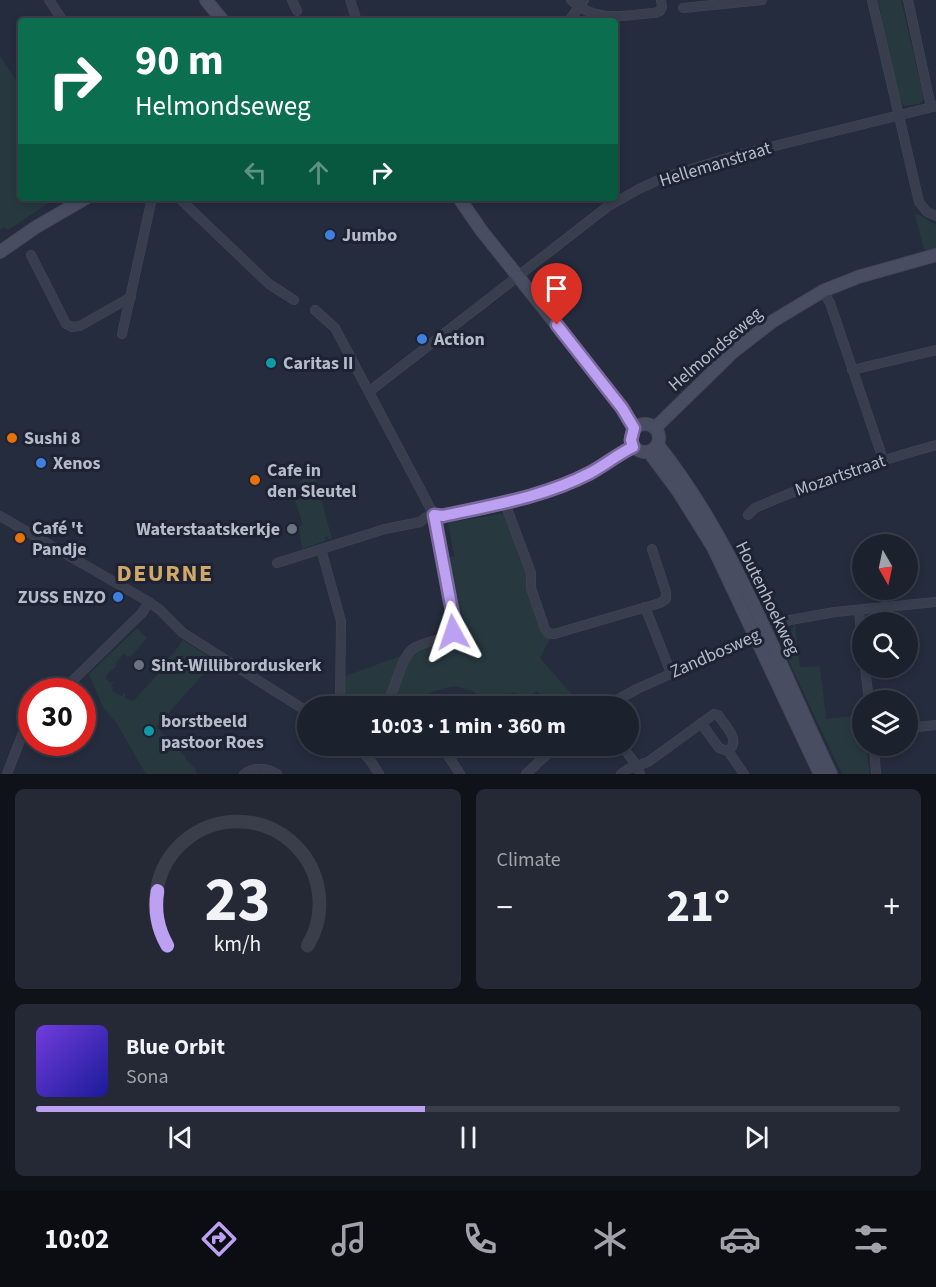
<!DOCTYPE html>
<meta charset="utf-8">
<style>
:root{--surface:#1c212e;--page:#252936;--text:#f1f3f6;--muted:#a0a3aa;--line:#3a3e4a;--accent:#bca0f2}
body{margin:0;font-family:"Source Sans 3",sans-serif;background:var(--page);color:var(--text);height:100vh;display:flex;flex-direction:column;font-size:22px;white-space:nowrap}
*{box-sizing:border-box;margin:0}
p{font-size:20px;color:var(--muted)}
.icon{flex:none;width:33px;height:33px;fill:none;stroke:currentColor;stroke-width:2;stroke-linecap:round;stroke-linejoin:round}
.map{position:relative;height:774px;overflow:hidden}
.sheet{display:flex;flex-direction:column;gap:15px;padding:15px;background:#0f1219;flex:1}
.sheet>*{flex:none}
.top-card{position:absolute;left:18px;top:18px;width:600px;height:183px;border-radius:6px;box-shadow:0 3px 9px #0003,0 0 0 2px var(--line);background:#0b6e4f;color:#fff;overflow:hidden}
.needle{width:39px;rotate:171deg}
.tools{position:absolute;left:852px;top:534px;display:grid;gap:12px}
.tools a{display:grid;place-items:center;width:66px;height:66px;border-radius:50%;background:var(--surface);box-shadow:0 3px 9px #0003,0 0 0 2px var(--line);font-size:30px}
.speed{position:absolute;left:18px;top:678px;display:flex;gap:12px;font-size:30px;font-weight:700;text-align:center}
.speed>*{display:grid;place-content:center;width:78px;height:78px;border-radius:50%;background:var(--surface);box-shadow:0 3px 9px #0003,0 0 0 2px var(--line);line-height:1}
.speed .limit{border:9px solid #d22;background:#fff;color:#111}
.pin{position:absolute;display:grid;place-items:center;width:51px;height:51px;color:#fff;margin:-62px -26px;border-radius:50% 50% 50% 0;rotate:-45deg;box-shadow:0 0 6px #0007}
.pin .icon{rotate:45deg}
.me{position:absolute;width:66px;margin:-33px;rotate:355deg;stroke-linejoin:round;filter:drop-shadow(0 0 4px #0008)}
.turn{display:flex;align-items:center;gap:21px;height:126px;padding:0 18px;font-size:27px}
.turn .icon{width:78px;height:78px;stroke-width:2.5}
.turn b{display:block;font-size:42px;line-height:51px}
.lanes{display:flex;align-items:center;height:57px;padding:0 18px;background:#0003;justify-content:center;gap:30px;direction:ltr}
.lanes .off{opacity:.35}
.big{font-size:45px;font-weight:700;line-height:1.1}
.sheet .tile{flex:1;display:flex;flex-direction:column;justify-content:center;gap:9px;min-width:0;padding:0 21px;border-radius:9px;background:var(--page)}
.sheet .dial{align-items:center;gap:0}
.dial svg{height:156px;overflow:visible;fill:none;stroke:var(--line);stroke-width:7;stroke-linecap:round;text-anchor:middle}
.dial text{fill:var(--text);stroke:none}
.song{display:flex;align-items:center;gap:18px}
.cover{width:72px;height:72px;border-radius:9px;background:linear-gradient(135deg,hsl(260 70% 55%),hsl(240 70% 35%))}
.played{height:6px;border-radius:3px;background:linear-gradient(90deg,var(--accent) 45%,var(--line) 45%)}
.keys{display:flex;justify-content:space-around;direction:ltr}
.heat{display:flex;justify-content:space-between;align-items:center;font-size:33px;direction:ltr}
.sheet .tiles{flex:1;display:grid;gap:15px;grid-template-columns:1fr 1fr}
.tile:last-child{grid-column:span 2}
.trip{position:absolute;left:297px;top:696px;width:342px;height:60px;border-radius:30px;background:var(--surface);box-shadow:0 3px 9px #0003,0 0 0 2px var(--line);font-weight:700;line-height:60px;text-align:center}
.tab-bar{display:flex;height:96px;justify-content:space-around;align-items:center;background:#0b0d12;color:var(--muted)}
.tab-bar .icon{width:42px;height:42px}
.tab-bar .selected{color:var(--accent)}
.tab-bar b{font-size:27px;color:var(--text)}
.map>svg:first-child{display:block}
</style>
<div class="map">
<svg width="936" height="774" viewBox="0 0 936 774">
<rect width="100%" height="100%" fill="#252c3e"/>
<g fill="#27383f">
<polygon points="878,0 901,0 924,99 919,104 905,106 898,99"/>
<polygon points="0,56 21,88 21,198 56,198 8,230 4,227 0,230"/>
<polygon points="918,214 936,225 936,249 926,251 924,249 915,215"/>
<polygon points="314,473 332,539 329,540 328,536 325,537 325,541 302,549 299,527 303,525 295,500 303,498 299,482"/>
<polygon points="505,513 529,573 526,587 541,631 551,637 540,658 582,706 554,706 550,700 545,703 537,691 521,702 514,692 487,705 473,691 454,686 434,691 409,706 341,706 343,677 400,656 405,661 414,649 449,641 456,637 458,623 446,558 454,556 448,523"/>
<polygon points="795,623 800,667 820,666 826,719 862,715 862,746 866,746 870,774 842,774 783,649"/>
<polygon points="137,628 147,638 131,656 128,657 124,653 115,664 117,666 107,674 106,679 110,683 114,682 111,686 113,687 112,691 116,693 116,695 117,694 122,696 125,692 125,698 133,701 162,670 159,666 173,654 183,640 215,661 156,727 186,757 185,759 196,769 195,771 198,774 146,774 117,724 103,707 89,674"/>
</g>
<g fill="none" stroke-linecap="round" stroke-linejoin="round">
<g stroke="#434757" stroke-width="10">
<g id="street">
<polyline points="49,0 63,21"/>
<polyline points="292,0 297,11"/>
<polyline points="350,0 357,21"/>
<path d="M571,0C598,24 622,15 655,13L660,11L662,7L661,0"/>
<polyline points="872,0 919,202 927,212 936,216"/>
<polyline points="908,0 931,107"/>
<polyline points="683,8 762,0"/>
<polyline points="569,21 584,0"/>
<polyline points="179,198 269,284 294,300"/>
<polyline points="31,255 66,324 72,327 80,326 131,297"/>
<polyline points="823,291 830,303 883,459"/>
<path d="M315,310L335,328L434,515L454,621L453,632C442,642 426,640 414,648C399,657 397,692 384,706"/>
<polyline points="122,334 152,198"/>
<polyline points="852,370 936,350"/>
<polyline points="370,391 607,207 639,189 665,177 734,156 936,106"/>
<polyline points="505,503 531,573 531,588 545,629 548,633 554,634 660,603 666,599 666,592 652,549"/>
<path d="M748,515L755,508C814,482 874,462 936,445"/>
<polyline points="0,516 149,602 160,610 183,633 308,712"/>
<polyline points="321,549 341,621 340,706"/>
<polyline points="277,563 385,529 420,522 428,516 443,516 519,500 539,494 590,473 634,446"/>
<polyline points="645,607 671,673"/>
<polyline points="859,610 862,644"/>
<polyline points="865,668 869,700"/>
<polyline points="61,692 142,613 149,602"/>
<polyline points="606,706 637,689 790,620 835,612 936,602"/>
<polyline points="701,723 719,748 728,751 744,774"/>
<polyline points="908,728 936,725"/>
<polyline points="357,746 370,760 379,774"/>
<polyline points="622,746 637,766 640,774"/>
<polyline points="874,746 876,774"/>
<polyline points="7,774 22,735 32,721"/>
<path d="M244,774C254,767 266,767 277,774"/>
<polyline points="460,774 449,757 468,746"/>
<polyline points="526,774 556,746"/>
<path d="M621,774L628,769L648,762L714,714L718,715C725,726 742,740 728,751"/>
</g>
</g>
<g stroke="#434757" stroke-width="14">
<g id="secondary">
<polyline points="206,0 223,21"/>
<polyline points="459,198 481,230 623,408 634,428"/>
<polyline points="0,252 36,227 86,198"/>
<circle cx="645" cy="438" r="14"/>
<polyline points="656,427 733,352 773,321 823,291 858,277 936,255"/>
<path d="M658,445C735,542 778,663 831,774"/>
<polyline points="649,452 678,491 713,547 820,774"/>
</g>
</g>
<use href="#street" stroke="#393e4e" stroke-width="9"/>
<use href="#secondary" stroke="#484d61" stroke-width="12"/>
</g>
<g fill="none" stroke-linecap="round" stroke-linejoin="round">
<g stroke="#7a689d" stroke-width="15">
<path id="route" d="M453,632L454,621L434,515L443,516C493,505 544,497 590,473C605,465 618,454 633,447L631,440L634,428L622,408L557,325"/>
</g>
<use href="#route" stroke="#bca0f2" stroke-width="10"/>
</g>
<g fill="#3f7fe0" stroke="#1e2333" stroke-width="2">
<circle cx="330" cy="235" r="6"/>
<circle cx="422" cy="339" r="6"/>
<circle cx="41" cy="463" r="6"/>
<circle cx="118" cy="597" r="6"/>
</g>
<g fill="#0f9aa8" stroke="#1e2333" stroke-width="2">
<circle cx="271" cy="363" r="6"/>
<circle cx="149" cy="731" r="6"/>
</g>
<g fill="#e8710a" stroke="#1e2333" stroke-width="2">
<circle cx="12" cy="438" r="6"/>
<circle cx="255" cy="480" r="6"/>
<circle cx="20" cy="538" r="6"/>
</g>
<g fill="#6b7280" stroke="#1e2333" stroke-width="2">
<circle cx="292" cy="529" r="6"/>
<circle cx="139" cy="665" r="6"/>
</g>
<g text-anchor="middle" stroke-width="6" stroke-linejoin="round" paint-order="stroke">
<g font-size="18" fill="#b6bac9" stroke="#1e2333">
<text transform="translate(715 164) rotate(-17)" y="6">Hellemanstraat</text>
<text transform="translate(715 349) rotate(-41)" y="6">Helmondseweg</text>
<text transform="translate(840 475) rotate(-19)" y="6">Mozartstraat</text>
<text transform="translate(768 598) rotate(64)" y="6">Houtenhoekweg</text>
<text transform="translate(715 653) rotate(-24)" y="6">Zandbosweg</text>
</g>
<g font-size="18" font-weight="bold" fill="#b6bac9" stroke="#1e2333" text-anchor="start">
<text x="342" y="241">Jumbo</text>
<text x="434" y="345">Action</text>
<text x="283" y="369">Caritas II</text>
<text x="24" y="444">Sushi 8</text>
<text x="53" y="469">Xenos</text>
<text x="267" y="476">Cafe in<tspan x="267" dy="21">den Sleutel</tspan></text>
<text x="32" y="534">Café 't<tspan x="32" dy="21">Pandje</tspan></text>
<text x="280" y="535" text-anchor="end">Waterstaatskerkje</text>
<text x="106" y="603" text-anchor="end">ZUSS ENZO</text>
<text x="151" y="671">Sint-Willibrorduskerk</text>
<text x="161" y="727">borstbeeld<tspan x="161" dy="21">pastoor Roes</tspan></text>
</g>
<g font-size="24" font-weight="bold" letter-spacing="1.5" fill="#d2a868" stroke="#1e2333">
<text x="165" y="581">DEURNE</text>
</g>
</g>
</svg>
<div class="tools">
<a><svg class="needle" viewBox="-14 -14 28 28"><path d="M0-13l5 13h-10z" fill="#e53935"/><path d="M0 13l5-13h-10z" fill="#a0a3aa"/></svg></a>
<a><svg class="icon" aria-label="search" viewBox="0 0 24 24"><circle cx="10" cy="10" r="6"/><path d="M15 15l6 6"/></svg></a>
<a><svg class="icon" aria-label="layers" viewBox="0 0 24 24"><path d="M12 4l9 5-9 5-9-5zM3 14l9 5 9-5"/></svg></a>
</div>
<div class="speed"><div class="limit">30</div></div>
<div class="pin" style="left:557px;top:325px;background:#d93025"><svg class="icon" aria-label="arrive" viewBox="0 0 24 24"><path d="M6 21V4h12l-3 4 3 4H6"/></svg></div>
<svg class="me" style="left:453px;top:632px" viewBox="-20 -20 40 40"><path d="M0-17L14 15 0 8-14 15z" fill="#bca0f2" stroke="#fff" stroke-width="4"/></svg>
<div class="trip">10:03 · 1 min · 360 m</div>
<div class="top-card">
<div class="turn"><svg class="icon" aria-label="right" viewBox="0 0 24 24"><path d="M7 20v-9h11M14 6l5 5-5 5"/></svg><div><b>90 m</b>Helmondseweg</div></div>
<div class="lanes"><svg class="icon off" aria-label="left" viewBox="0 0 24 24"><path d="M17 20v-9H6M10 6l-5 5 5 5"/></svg><svg class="icon off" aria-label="ahead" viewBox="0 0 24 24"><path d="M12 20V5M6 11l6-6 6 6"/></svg><svg class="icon" aria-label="right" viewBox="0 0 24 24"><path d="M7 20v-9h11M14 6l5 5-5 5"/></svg></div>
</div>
</div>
<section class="sheet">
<div class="tiles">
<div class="tile dial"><svg viewBox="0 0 100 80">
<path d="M14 69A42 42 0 1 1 86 69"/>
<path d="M14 69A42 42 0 0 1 9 41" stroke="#bca0f2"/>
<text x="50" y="56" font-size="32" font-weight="700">23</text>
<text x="50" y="72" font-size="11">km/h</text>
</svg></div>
<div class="tile"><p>Climate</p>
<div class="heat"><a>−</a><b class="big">21°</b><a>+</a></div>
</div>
<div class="tile">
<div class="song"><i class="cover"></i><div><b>Blue Orbit</b><p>Sona</p></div></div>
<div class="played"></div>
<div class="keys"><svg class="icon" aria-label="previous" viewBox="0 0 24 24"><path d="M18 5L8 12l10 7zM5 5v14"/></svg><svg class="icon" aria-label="pause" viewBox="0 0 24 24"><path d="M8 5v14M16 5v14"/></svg><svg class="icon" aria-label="next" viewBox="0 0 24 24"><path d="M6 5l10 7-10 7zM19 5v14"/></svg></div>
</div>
</div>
</section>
<nav class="tab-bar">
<b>10:02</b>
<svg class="icon selected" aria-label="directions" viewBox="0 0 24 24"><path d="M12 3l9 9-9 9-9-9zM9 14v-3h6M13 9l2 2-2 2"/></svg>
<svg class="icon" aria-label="music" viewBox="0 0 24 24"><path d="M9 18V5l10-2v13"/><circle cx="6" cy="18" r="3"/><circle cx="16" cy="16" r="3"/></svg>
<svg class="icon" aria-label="phone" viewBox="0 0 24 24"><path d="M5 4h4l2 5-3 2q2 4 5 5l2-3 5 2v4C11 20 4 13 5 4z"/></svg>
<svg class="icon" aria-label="climate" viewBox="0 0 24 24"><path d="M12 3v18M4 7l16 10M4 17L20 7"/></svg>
<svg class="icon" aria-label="car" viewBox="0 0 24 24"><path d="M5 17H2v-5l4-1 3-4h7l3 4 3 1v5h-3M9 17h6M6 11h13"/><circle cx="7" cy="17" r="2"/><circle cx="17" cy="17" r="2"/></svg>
<svg class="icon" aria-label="filters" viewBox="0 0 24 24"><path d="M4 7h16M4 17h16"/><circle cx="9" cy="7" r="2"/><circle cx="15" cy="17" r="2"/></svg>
</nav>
